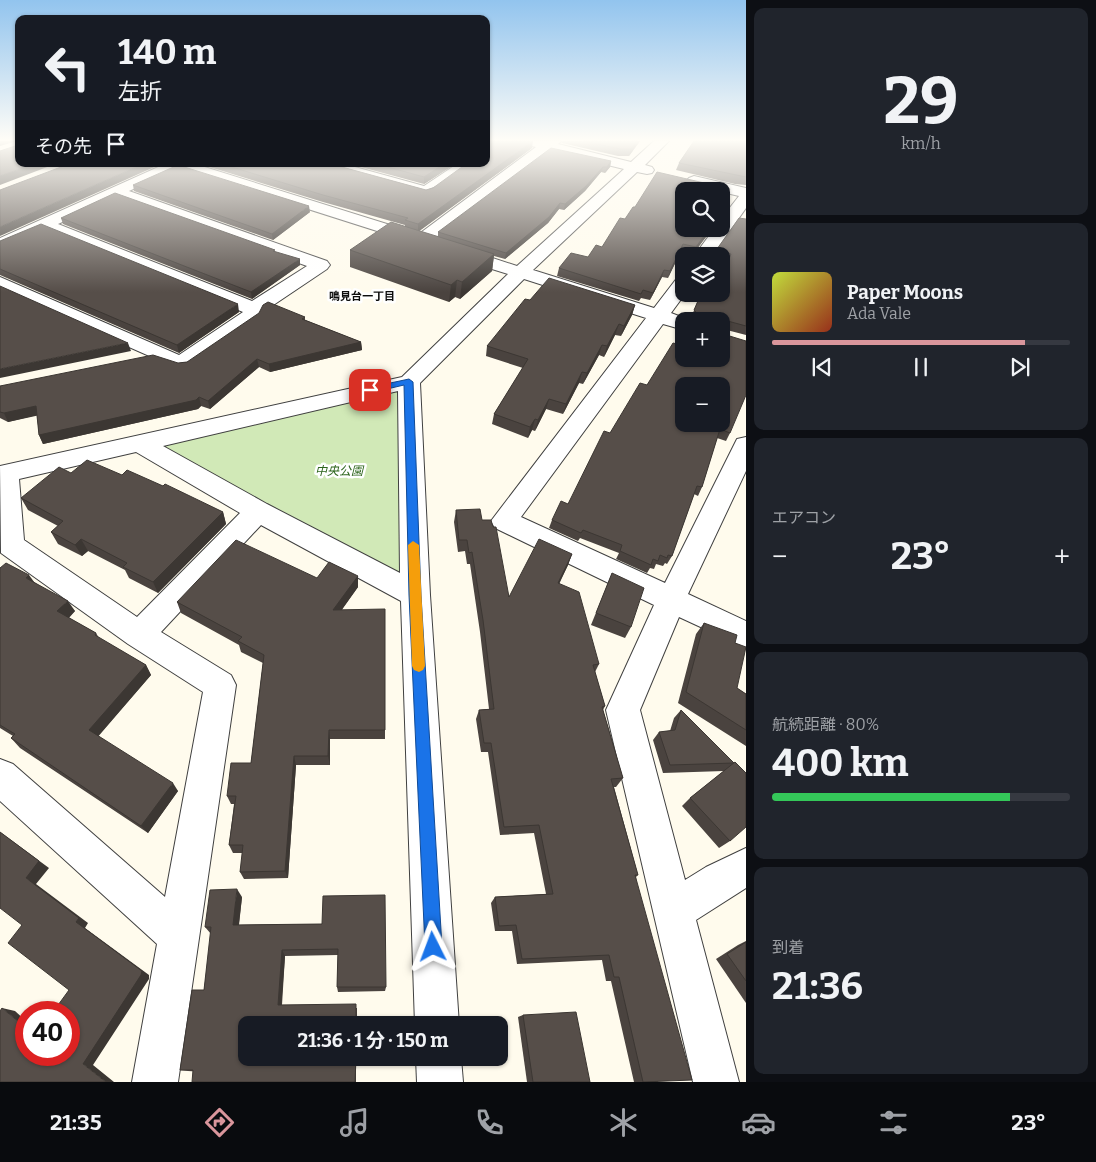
<!DOCTYPE html>
<html lang="ja">
<meta charset="utf-8">
<style>
:root{--surface:#171b24;--page:#20242c;--text:#f1f3f6;--muted:#9ea1a6;--line:#363941;--accent:#da969c}
body{margin:0;font-family:Bitter,"Noto Sans JP",serif;background:var(--page);color:var(--text);height:100vh;display:flex;flex-direction:column;font-size:19px;white-space:nowrap}
*{box-sizing:border-box;margin:0}
p{font-size:16px;color:var(--muted)}
.icon{flex:none;width:28px;height:28px;fill:none;stroke:currentColor;stroke-width:2;stroke-linecap:round;stroke-linejoin:round}
.map{position:relative;flex:1;overflow:hidden}
.panel{display:flex;flex-direction:column;gap:8px;padding:8px;background:#0d0f14;width:350px}
.panel>*{flex:none}
.guide{position:absolute;left:15px;top:15px;width:475px;height:152px;border-radius:10px;box-shadow:0 1px 4px #0004;background:#171b24;color:var(--text);overflow:hidden}
.fabs{position:absolute;left:675px;top:182px;display:grid;gap:10px}
.fabs a{display:grid;place-items:center;width:55px;height:55px;border-radius:10px;background:var(--surface);box-shadow:0 1px 4px #0004;font-size:25px}
.speed{position:absolute;left:15px;top:1001px;display:flex;gap:10px;font-size:25px;font-weight:700;text-align:center}
.speed>*{display:grid;place-content:center;width:65px;height:65px;border-radius:50%;background:var(--surface);box-shadow:0 1px 4px #0004;line-height:1}
.speed .limit{border:8px solid #d22;background:#fff;color:#111}
.pin{position:absolute;display:grid;place-items:center;width:42px;height:42px;color:#fff;margin:-21px;border-radius:10px;box-shadow:0 2px 8px #0006}
.me{position:absolute;width:55px;margin:-28px;rotate:357deg;stroke-linejoin:round;filter:drop-shadow(0 0 4px #0008)}
.turn{display:flex;align-items:center;gap:18px;height:105px;padding:0 20px;font-size:22px}
.turn .icon{width:65px;height:65px;stroke-width:2.5}
.turn b{display:block;font-size:35px;line-height:42px}
.then{display:flex;align-items:center;height:48px;padding:0 20px;background:#0003;gap:10px;font-size:19px}
.big{font-size:38px;font-weight:700;line-height:1.1}
.panel .widget{flex:1;display:flex;flex-direction:column;justify-content:center;gap:8px;min-width:0;padding:0 18px;border-radius:10px;background:var(--page)}
.panel .dial{align-items:center;gap:0}
.dial b{font-size:65px;line-height:1}
.song{display:flex;align-items:center;gap:15px}
.cover{width:60px;height:60px;border-radius:8px;background:linear-gradient(135deg,hsl(70 70% 55%),hsl(10 70% 35%))}
.played{height:5px;border-radius:2px;background:linear-gradient(90deg,var(--accent) 85%,var(--line) 85%)}
.keys{display:flex;justify-content:space-around;direction:ltr}
.heat{display:flex;justify-content:space-between;align-items:center;font-size:28px;direction:ltr}
.charge{height:8px;border-radius:4px;background:linear-gradient(90deg,#34c759 80%,var(--line) 0)}
.trip{position:absolute;left:238px;top:1016px;width:270px;height:50px;border-radius:10px;background:var(--surface);box-shadow:0 1px 4px #0004;font-weight:700;line-height:50px;text-align:center}
.menu{display:flex;height:80px;justify-content:space-around;align-items:center;background:#090b0e;color:var(--muted)}
.menu .icon{width:35px;height:35px}
.menu .active{color:var(--accent)}
.menu b{font-size:22px;color:var(--text)}
main{display:flex;flex:1;min-height:0}
.map>svg:first-child{display:block}
</style>
<main>
<div class="map">
<svg width="746" height="1082" viewBox="0 0 746 1082">
<rect width="100%" height="100%" fill="#fffbed"/>
<polygon fill="#d1e9b7" points="409,382 415,595 139,443"/>
<g fill="none" stroke-linecap="round" stroke-linejoin="round">
<g stroke="#404040" stroke-width="2">
<g id="minor">
<path d="M520,141H561L558,144L631,162L654,141H669L645,165L652,167L654,170L652,173L647,174L637,172L533,270L654,308L677,278L684,276L685,294L671,313L692,321H684V330L663,324L521,517L665,583L737,439L746,437V471L688,594L746,621V648L679,617L640,710L685,880L706,867L746,848V888L696,920L739,1082H693L606,710L654,605L495,528L491,521L646,318L524,279L420,383L430,595L459,1025H415L401,601L261,525L161,632L231,675L236,685L178,1082H132L157,944L0,801V759L13,764L165,897L203,692L128,644L1,553L0,466L402,377L508,274L450,256L447,252L450,248L456,247L462,248L517,266L624,169L550,151L427,244L421,245L179,168L129,191L327,261L330,265L327,269L263,312L259,320L189,369L181,370L0,290V277L179,355L243,312L44,230L0,249V238L165,164H195L419,234L536,147L522,144ZM117,197L307,266L252,301L58,224ZM398,391L400,573L267,504L163,446ZM136,452L240,513L137,617L24,540L19,479Z"/>
<polygon points="322,164 344,164 424,186 457,164 473,164 431,194 426,196 324,167"/>
<polygon points="694,176 746,188 746,208 712,256 694,256 714,229 721,229 721,219 739,196 689,184 686,181 689,178"/>
<polygon points="416,1058 461,1058 463,1082 417,1082"/>
</g>
</g>
<use href="#minor" fill="#fff" fill-rule="evenodd"/>
</g>
<g fill="#4a433f">
<polygon points="561,141 640,141 629,156 618,156 562,143"/>
<polygon points="746,141 746,185 735,184 676,170 679,163"/>
<polygon points="532,148 419,231 438,237 438,232 611,161 610,167 605,173 601,172 585,191 564,210 559,209 548,223 505,259 494,256 492,271 460,299 455,297 449,302 350,267 350,250 405,226 405,225 323,202 200,164 331,164 426,190"/>
<polygon points="350,164 455,164 424,184"/>
<polygon points="133,185 310,212 273,240 134,191"/>
<polygon points="730,189 727,195 721,205 721,191 684,229 712,229 693,254 681,251 668,278 662,277 650,300 641,298 639,301 557,276 559,268 588,257 602,247 635,207"/>
<polygon points="61,218 275,252 300,265 252,299 63,224"/>
<polygon points="746,219 746,335 723,329 730,433 726,441 717,438 702,487 698,496 694,494 672,556 667,564 665,563 663,566 656,564 654,569 650,568 647,573 616,559 619,553 580,538 578,541 549,528 552,520 568,504 610,433 647,385 677,344 692,315 701,294 714,296 727,262 721,260 721,256 710,256 713,250 717,249"/>
<polygon points="0,241 239,312 179,353 0,275"/>
<polygon points="530,300 635,305 632,315 621,336 615,335 604,357 599,355 583,384 579,383 563,414 546,409 535,431 532,430 528,438 492,424 494,414 523,368 486,356 487,346"/>
<polygon points="305,317 305,320 361,342 362,350 270,372 259,367 210,409 201,406 198,409 43,444 39,435 37,415 8,422 0,418 0,386 187,362"/>
<polygon points="71,473 122,475 163,486 223,512 226,524 158,593 129,578 125,570 88,551 82,556 58,544 51,532 58,526 28,510 21,498"/>
<polygon points="456,510 482,520 509,597 572,554 568,565 559,583 599,664 595,672 605,706 603,710 623,778 616,787 614,787 638,875 636,877 658,1082 634,1082 611,981 606,981 602,960 517,964 512,931 495,931 491,903 495,897 546,894 534,833 500,835 488,752 481,752 476,719 479,710 489,709 480,632 470,564 467,564 465,551 458,552 454,522"/>
<polygon points="0,568 34,582 75,611 69,618 96,633 99,638 146,665 151,675 98,736 178,791 148,833 20,748 11,738 13,736 0,728"/>
<polygon points="612,573 631,627 625,638 591,625"/>
<polygon points="358,576 358,587 342,609 385,730 385,739 330,739 330,765 296,765 288,878 244,879 240,872 243,853 233,853 229,845 234,804 231,804 227,796 251,763 263,663 241,652 239,645 181,613 177,602 317,578"/>
<polygon points="704,623 735,643 737,688 746,694 746,746 678,703 696,634"/>
<polygon points="681,710 734,763 730,841 719,848 682,806 690,798 724,771 663,773 653,740 659,732 670,731 674,718"/>
<polygon points="242,897 239,925 322,924 386,987 385,991 338,992 337,987 338,955 285,956 282,1005 357,1008 357,1025 246,1025 246,1058 356,1058 356,1082 188,1071 180,1070 204,990 211,934 205,927"/>
<polygon points="746,941 746,1003 716,959 738,945"/>
<polygon points="523,1015 590,1082 527,1082 518,1017"/>
</g>
<g fill="#3c3733">
<polygon points="0,141 17,141 0,146"/>
<polygon points="533,141 532,148 418,232 418,224"/>
<polygon points="637,141 640,141 629,156 631,149"/>
<polygon points="611,161 610,167 605,173 607,167"/>
<polygon points="34,164 55,164 0,185 0,176"/>
<polygon points="143,164 161,164 0,236 0,227"/>
<polygon points="444,164 455,164 424,184 424,177"/>
<polygon points="603,167 601,172 585,191 564,210 565,204"/>
<polygon points="730,189 727,195 721,205 721,202"/>
<polygon points="560,203 559,209 548,223 505,259 506,253"/>
<polygon points="309,206 310,212 273,240 272,234"/>
<polygon points="709,229 712,229 693,254 696,247"/>
<polygon points="683,244 681,251 668,278 670,271"/>
<polygon points="494,254 492,271 460,299 462,282"/>
<polygon points="300,259 300,265 252,299 251,292"/>
<polygon points="664,270 662,277 650,300 653,293"/>
<polygon points="457,280 455,297 449,302 451,285"/>
<polygon points="238,304 239,312 179,353 177,345"/>
<polygon points="635,305 632,315 621,336 624,326"/>
<polygon points="619,324 615,335 604,357 607,346"/>
<polygon points="361,342 362,350 270,372 269,364"/>
<polygon points="128,343 131,351 0,378 0,369"/>
<polygon points="602,345 599,355 583,384 587,373"/>
<polygon points="257,359 259,367 210,409 208,401"/>
<polygon points="582,372 579,383 563,414 566,404"/>
<polygon points="199,397 201,406 198,409 43,444 39,435"/>
<polygon points="549,399 546,409 535,431 538,420"/>
<polygon points="36,406 40,415 8,422 4,413"/>
<polygon points="535,419 532,430 528,438 530,427"/>
<polygon points="223,512 226,524 158,593 153,582"/>
<polygon points="81,539 88,551 82,556 75,545"/>
<polygon points="572,554 568,565 554,595 558,583"/>
<polygon points="29,575 37,586 26,578"/>
<polygon points="358,576 358,587 334,621 333,610"/>
<polygon points="68,601 75,611 64,622 57,611"/>
<polygon points="146,665 151,675 96,739 89,730"/>
<polygon points="329,730 330,739 330,765 328,756"/>
<polygon points="294,756 296,765 288,878 285,871"/>
<polygon points="173,783 178,791 148,833 141,826"/>
<polygon points="0,832 49,868 36,884 88,923 85,928 149,975 149,979 93,1065 114,1082 106,1082 83,1064 76,922 26,878"/>
<polygon points="237,889 242,897 238,931 233,925"/>
<polygon points="282,950 285,956 281,1009 278,1005"/>
<polygon points="2,1008 15,1011 26,1021 26,1028"/>
<polygon points="356,1058 356,1082 355,1082"/>
</g>
<g fill="#564e49" stroke="#3c3733" fill-rule="evenodd">
<polygon points="18,141 19,141 19,164 34,164 0,176 0,151 18,145"/>
<polygon points="486,141 533,141 418,224 405,220 408,218 323,195 222,164 331,164 426,190 433,188 466,164 486,164"/>
<polygon points="584,141 637,141 631,149 620,149"/>
<polygon points="694,141 746,141 746,177 679,163"/>
<polygon points="551,148 611,161 607,167 603,167 586,186 565,204 560,203 549,217 506,253 438,232"/>
<polygon points="69,164 143,164 0,227 0,190"/>
<polygon points="377,164 444,164 424,177"/>
<polygon points="178,165 309,206 272,234 133,185"/>
<polygon points="657,172 730,189 721,202 721,191 684,191 684,229 709,229 696,247 683,244 670,271 664,270 653,293 643,290 641,294 559,268 571,253 588,257 596,245 602,247 620,218 625,219 633,207 635,207"/>
<polygon points="115,193 275,250 273,251 300,259 251,292 61,218"/>
<path d="M739,218L746,219V326L724,320L723,334L746,341V395L730,433L720,429L702,487L697,486L672,556L668,555L667,558L660,555L658,561L653,559L651,565L620,551L622,545L583,530L581,533L552,520L561,501L568,504L604,431L610,433L640,383L647,385L673,343L677,344L684,331V359H721V321H689L692,315L697,313L694,310L701,294H707L715,296V294H721V279L731,254L713,250L717,249ZM684,386H721V424H684Z"/>
<polygon points="391,222 494,254 462,282 457,280 451,285 350,250"/>
<polygon points="41,224 238,304 177,345 0,269 0,241"/>
<polygon points="549,278 635,305 624,326 619,324 607,346 602,345 587,373 582,372 566,404 549,399 538,420 535,419 530,427 494,414 528,359 487,346 525,299 530,300"/>
<polygon points="0,286 128,343 0,369"/>
<polygon points="268,302 305,317 302,319 361,342 269,364 257,359 208,401 199,397 196,400 39,435 36,406 4,413 0,412 0,386 153,355 178,363 187,362 259,313 263,305"/>
<polygon points="87,460 122,475 127,470 163,486 165,484 223,512 153,582 123,567 127,563 81,539 75,545 51,532 63,521 21,498 59,467 71,473"/>
<polygon points="480,509 482,520 491,520 493,527 496,527 509,597 539,539 572,554 558,583 579,592 599,664 593,665 605,706 602,707 623,778 611,779 638,875 635,875 692,1080 643,1082 619,977 614,977 609,955 522,959 516,925 499,926 495,897 553,894 539,825 504,827 491,743 484,743 479,710 494,709 483,620 472,552 469,553 467,540 459,540 456,510"/>
<polygon points="236,540 317,578 329,562 358,576 333,610 385,609 385,730 329,730 328,756 294,756 285,871 240,872 243,845 229,845 236,796 227,796 231,763 251,763 264,655 238,641 242,637 177,602"/>
<polygon points="6,563 29,575 26,578 68,601 57,611 96,633 95,635 146,665 89,730 173,783 141,826 11,738 15,734 0,725 0,568"/>
<polygon points="612,573 644,588 631,627 596,613"/>
<polygon points="704,623 737,635 735,643 746,647 737,688 746,694 746,730 686,692"/>
<polygon points="681,710 734,763 670,765 659,732 675,730"/>
<polygon points="735,762 746,773 746,827 730,841 690,798"/>
<polygon points="0,832 39,861 26,878 79,918 76,922 142,971 141,975 83,1064 106,1082 0,1082 0,1011 2,1008 26,1028 26,1055 69,1055 69,1012 53,1012 69,990 8,943 22,925 0,908"/>
<polygon points="237,889 233,925 322,924 323,896 385,895 386,987 337,987 338,949 282,950 278,1005 356,1004 356,1025 246,1025 246,1058 356,1058 355,1082 192,1082 193,1070 180,1070 192,990 204,990 211,927 205,927 210,890"/>
<polygon points="746,942 746,981 727,954"/>
<polygon points="576,1012 590,1082 533,1082 523,1015"/>
</g>
<linearGradient id="sky" x2="0" y2="1"><stop stop-color="#92c4ee"/><stop offset="0.48" stop-color="#fffdf7"/><stop offset="1" stop-color="#fffdf7" stop-opacity="0"/></linearGradient>
<rect width="746" height="292" fill="url(#sky)"/>
<polygon fill="#1a73e8" stroke="#114b97" points="409,379 413,382 421,595 442,947 439,953 433,955 427,953 425,947 409,595 404,385 370,393 365,390 367,388"/>
<polygon fill="#f59e0b" points="413,541 419,545 425,666 423,670 419,672 414,670 412,666 408,545"/>
<g text-anchor="middle" stroke-width="5" stroke-linejoin="round" paint-order="stroke">
<g font-size="11" font-weight="bold" fill="#0d0d0d" stroke="#fff">
<text x="362" y="300">鳴見台一丁目</text>
</g>
<g font-size="12" font-style="italic" fill="#2d651d" stroke="#fff">
<text x="339" y="475">中央公園</text>
</g>
</g>
</svg>
<div class="fabs">
<a><svg class="icon" aria-label="search" viewBox="0 0 24 24"><circle cx="10" cy="10" r="6"/><path d="M15 15l6 6"/></svg></a>
<a><svg class="icon" aria-label="layers" viewBox="0 0 24 24"><path d="M12 4l9 5-9 5-9-5zM3 14l9 5 9-5"/></svg></a>
<a>+</a>
<a>−</a>
</div>
<div class="speed"><div class="limit">40</div></div>
<div class="pin" style="left:370px;top:390px;background:#d93025"><svg class="icon" aria-label="arrive" viewBox="0 0 24 24"><path d="M6 21V4h12l-3 4 3 4H6"/></svg></div>
<svg class="me" style="left:433px;top:947px" viewBox="-20 -20 40 40"><path d="M0-17L14 15 0 8-14 15z" fill="#1a73e8" stroke="#fff" stroke-width="4"/></svg>
<div class="trip">21:36 · 1 分 · 150 m</div>
<div class="guide">
<div class="turn"><svg class="icon" aria-label="left" viewBox="0 0 24 24"><path d="M17 20v-9H6M10 6l-5 5 5 5"/></svg><div><b>140 m</b>左折</div></div>
<div class="then">その先<svg class="icon" aria-label="arrive" viewBox="0 0 24 24"><path d="M6 21V4h12l-3 4 3 4H6"/></svg></div>
</div>
</div>
<section class="panel">
<div class="widget dial"><b>29</b><p>km/h</p></div>
<div class="widget">
<div class="song"><i class="cover"></i><div><b>Paper Moons</b><p>Ada Vale</p></div></div>
<div class="played"></div>
<div class="keys"><svg class="icon" aria-label="previous" viewBox="0 0 24 24"><path d="M18 5L8 12l10 7zM5 5v14"/></svg><svg class="icon" aria-label="pause" viewBox="0 0 24 24"><path d="M8 5v14M16 5v14"/></svg><svg class="icon" aria-label="next" viewBox="0 0 24 24"><path d="M6 5l10 7-10 7zM19 5v14"/></svg></div>
</div>
<div class="widget"><p>エアコン</p>
<div class="heat"><a>−</a><b class="big">23°</b><a>+</a></div>
</div>
<div class="widget"><p>航続距離 · 80%</p><b class="big">400 km</b><div class="charge"></div></div>
<div class="widget"><p>到着</p><b class="big">21:36</b></div>
</section>
</main>
<nav class="menu">
<b>21:35</b>
<svg class="icon active" aria-label="directions" viewBox="0 0 24 24"><path d="M12 3l9 9-9 9-9-9zM9 14v-3h6M13 9l2 2-2 2"/></svg>
<svg class="icon" aria-label="music" viewBox="0 0 24 24"><path d="M9 18V5l10-2v13"/><circle cx="6" cy="18" r="3"/><circle cx="16" cy="16" r="3"/></svg>
<svg class="icon" aria-label="phone" viewBox="0 0 24 24"><path d="M5 4h4l2 5-3 2q2 4 5 5l2-3 5 2v4C11 20 4 13 5 4z"/></svg>
<svg class="icon" aria-label="climate" viewBox="0 0 24 24"><path d="M12 3v18M4 7l16 10M4 17L20 7"/></svg>
<svg class="icon" aria-label="car" viewBox="0 0 24 24"><path d="M5 17H2v-5l4-1 3-4h7l3 4 3 1v5h-3M9 17h6M6 11h13"/><circle cx="7" cy="17" r="2"/><circle cx="17" cy="17" r="2"/></svg>
<svg class="icon" aria-label="filters" viewBox="0 0 24 24"><path d="M4 7h16M4 17h16"/><circle cx="9" cy="7" r="2"/><circle cx="15" cy="17" r="2"/></svg>
<b>23°</b>
</nav>
